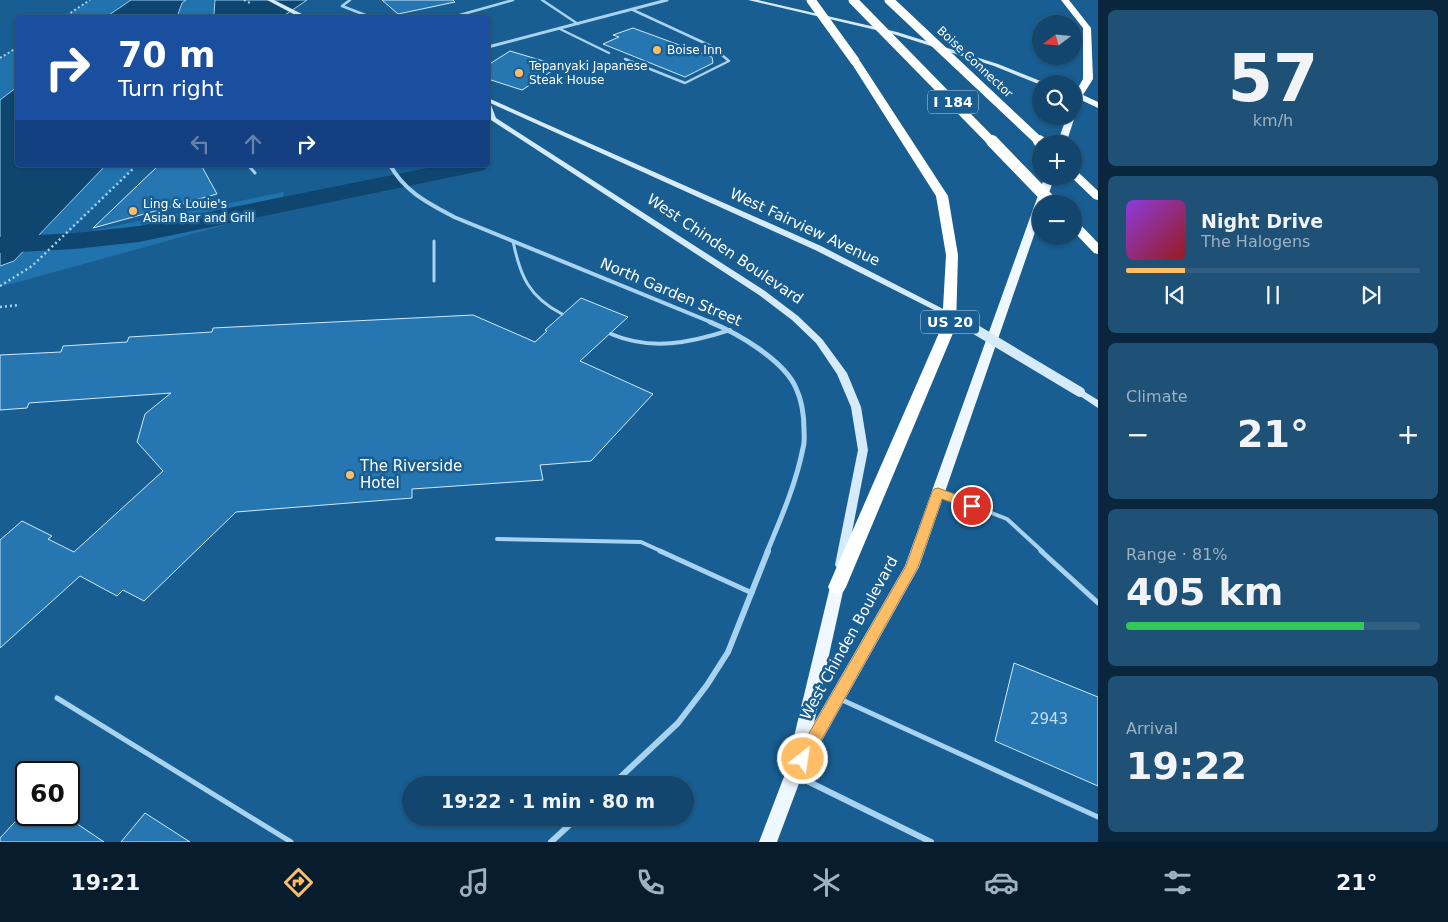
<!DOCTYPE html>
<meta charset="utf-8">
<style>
:root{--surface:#12466e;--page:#1f5076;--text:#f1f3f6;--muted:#9cb1c2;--line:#315e81;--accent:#ffbd66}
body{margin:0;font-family:"DejaVu Sans",sans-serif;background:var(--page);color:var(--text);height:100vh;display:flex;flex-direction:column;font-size:19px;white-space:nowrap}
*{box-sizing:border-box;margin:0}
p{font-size:16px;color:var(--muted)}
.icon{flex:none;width:28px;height:28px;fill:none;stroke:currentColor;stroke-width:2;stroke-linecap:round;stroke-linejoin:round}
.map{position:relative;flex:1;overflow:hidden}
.sheet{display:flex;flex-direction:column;gap:10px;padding:10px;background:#0a263c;width:350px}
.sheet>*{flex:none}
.guide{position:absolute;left:15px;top:15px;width:475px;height:152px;border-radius:5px;box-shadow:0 1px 4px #0004,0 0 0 1px var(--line);background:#1a4fa0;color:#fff;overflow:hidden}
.needle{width:32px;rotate:254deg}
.fabs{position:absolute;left:1032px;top:15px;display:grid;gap:10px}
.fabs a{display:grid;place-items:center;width:50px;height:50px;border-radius:50%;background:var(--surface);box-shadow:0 1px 4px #0004,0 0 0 1px var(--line);font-size:25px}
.speed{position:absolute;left:15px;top:761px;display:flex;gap:10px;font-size:25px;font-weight:700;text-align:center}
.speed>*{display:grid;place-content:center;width:65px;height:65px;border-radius:50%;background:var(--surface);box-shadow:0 1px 4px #0004,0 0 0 1px var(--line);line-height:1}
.speed .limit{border:2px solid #111;border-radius:8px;background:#fff;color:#111}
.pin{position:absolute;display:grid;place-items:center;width:42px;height:42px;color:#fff;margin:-21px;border:2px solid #fff;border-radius:50%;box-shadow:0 1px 5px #0007}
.me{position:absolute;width:55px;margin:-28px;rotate:30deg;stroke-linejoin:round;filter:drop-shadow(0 0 4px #0008)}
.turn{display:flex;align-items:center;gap:18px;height:105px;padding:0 20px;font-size:22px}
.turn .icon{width:65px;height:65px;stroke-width:2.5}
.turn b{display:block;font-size:35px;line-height:42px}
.lanes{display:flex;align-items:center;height:48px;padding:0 20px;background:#0003;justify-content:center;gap:25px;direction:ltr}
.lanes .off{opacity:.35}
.big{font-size:38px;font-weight:600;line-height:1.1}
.sheet .card{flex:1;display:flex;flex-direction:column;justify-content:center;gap:8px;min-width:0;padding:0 18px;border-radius:8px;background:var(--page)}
.sheet .dial{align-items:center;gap:0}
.dial b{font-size:65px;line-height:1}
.song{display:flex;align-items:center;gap:15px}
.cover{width:60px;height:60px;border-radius:8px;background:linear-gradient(135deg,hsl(270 70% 55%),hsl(0 70% 35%))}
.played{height:5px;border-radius:2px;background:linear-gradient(90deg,var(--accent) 20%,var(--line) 20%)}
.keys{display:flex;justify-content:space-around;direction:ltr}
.heat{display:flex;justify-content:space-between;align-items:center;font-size:28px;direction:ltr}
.charge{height:8px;border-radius:4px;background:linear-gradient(90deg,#34c759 81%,var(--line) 0)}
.trip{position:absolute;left:402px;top:776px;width:292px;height:50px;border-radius:25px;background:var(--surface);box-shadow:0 1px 4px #0004,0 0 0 1px var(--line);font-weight:600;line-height:50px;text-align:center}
.tabs{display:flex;height:80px;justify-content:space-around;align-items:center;background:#071c2c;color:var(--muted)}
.tabs .icon{width:35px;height:35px}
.tabs .active{color:var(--accent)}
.tabs b{font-size:22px;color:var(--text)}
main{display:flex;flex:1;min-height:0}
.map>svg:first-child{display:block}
</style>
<main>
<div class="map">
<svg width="1098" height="842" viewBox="0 0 1098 842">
<rect width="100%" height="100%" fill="#185e92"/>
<g fill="#2073ac">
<polygon points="90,0 131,0 106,17 63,18"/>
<polygon points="186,0 215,0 214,14 211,17 177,18 182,3"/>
<polygon points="17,47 17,87 0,100 0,58"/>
<polygon points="106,165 137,165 65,236 284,192 279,210 0,287 0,266 14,261"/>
</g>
<g fill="#0f4670" stroke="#99cff2">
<polygon points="131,0 186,0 182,3 177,17 106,17"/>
<polygon points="215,0 307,0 282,17 211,18 214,14"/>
<polygon points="17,87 18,165 106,165 14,261 0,266 0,100"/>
</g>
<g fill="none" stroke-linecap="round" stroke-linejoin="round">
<polygon fill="#0f4670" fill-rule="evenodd" points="442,165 487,165 484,170 476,172 139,242 75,249 0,253 0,237 75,233 139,226"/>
</g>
<g fill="#2677b1" stroke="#cee9fb">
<polygon points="382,0 453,0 455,2 398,14"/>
<polygon points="633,28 712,57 713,63 685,77 603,44 619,37 613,35"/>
<polygon points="510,51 560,66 522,90 488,79 488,65"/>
<polygon points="159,165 201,165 217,194 93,228"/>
<polygon points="581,298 628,317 580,361 653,394 591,461 540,465 543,480 412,489 412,498 236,512 144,601 123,590 117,596 80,576 0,648 0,540 22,521 52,536 48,539 74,552 163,471 137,442 145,414 171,393 29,403 27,408 0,410 0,355 61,352 63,346 127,342 129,337 212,332 213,328 473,315 535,342 547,331 545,330"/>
<polygon points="1014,663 1098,697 1098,786 995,741"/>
<polygon points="26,810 26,815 64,815 104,842 0,842 0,838"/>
<polygon points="145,813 190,842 121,842"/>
</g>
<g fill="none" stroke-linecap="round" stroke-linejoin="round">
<g stroke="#a7d2f0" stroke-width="2" stroke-dasharray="2 2.5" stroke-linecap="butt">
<polyline points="244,0 252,4"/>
<polyline points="63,18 90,0"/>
<polyline points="0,58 18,47"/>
</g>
<g stroke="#a7d2f0" stroke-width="2.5" stroke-dasharray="2 3" stroke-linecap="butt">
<polyline points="0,286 32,266 137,165"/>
<polyline points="0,307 20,305"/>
</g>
<g stroke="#a7d2f0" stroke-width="2.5">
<polyline points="350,0 342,6 373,18"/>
<polyline points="542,0 578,24"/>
<polyline points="449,18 513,0"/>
<polyline points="560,29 609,53"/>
<polyline points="625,59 685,83 729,61 711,46 633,10"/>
</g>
<g stroke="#a7d2f0" stroke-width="3">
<polyline points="248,165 255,173"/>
<polyline points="434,241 434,281"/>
<path d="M513,241C520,276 529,297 562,314"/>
</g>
<g stroke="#a7d2f0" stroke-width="4">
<path d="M611,334C651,351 690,343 730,330"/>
<polyline points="940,493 1007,519 1043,552"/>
<polyline points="497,539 641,542 663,552"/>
</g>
<g stroke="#a7d2f0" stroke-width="5">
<polyline points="660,551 752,593"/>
<polyline points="1041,551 1098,603"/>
<polyline points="57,698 291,842"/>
<polyline points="840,699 1098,817"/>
</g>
<polyline stroke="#a7d2f0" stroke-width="3" points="488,47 667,0"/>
<path stroke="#a7d2f0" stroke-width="4" d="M390,165C405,192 428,203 454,217L713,323"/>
<path stroke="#a7d2f0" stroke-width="5" d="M710,322C737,333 784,360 796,388C802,401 804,415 804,429C804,435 805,442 803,448C796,484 781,518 767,552"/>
<g stroke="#a7d2f0" stroke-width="6">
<polyline points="797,776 931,842"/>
<polyline points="612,785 678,723 707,685 728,652 768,551"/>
<polyline points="551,842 577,818"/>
</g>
<g fill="#d5ebfb" fill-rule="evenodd">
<polygon points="267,0 274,0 310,18 301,18"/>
<polygon points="748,0 758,0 897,32 998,64 1048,84 1041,85 994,66 893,34"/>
<polygon points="488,98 821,246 951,313 950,315 944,315 815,250 488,102"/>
<polygon points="488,103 491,105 496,118 765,291 798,316 822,339 847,373 861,407 868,450 845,568 841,570 837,568 835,565 858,450 851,407 837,374 816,343 792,320 759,295 491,120 488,113"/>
<polygon points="1080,389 1098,400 1098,408 1077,394 1075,392"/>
</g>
<g fill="#f0f8ff" fill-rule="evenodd">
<polygon points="1075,94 1081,94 1098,102 1098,108 1081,100 1078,108 1074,110"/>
<polygon points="1074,114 1075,116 1066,144 1057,144 1067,116 1074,116"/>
<polygon points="1045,176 1055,176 1045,204 1041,204 1041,215 919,567 801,778 777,842 759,842 785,774 830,587 832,583 837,581 842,583 844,587 814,723 905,566"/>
</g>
<g fill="#fff" fill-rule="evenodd">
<polygon points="1061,0 1069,0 1091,28 1093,79 1081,98 1075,98 1074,95 1083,79 1083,28"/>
<polygon points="855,58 860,61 948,196 958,255 956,326 846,587 843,592 837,594 831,592 828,587 942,326 946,255 936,196 850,61"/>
<polygon points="1074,171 1078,172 1098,191 1098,200 1094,199 1070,176 1074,176"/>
<polygon points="1074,221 1078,222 1098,243 1098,254 1094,253 1074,232"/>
</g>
<polyline stroke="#d5ebfb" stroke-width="8" points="947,313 966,323"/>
<polyline stroke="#d5ebfb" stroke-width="10" points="963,322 1080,392"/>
<g stroke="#fff" stroke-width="9">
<polyline points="811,0 855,61"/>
<polyline points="853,0 993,143"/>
<polyline points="889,0 1041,143"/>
</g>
<g stroke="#fff" stroke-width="12">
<polyline points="992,141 1053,204"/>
<polyline points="1039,141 1042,144"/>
</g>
</g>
<polygon fill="#ffbd66" stroke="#a67b42" points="938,488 977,502 979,506 977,509 972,510 942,499 918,567 808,764 803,766 797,764 795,759 797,754 906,566 932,492 934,489"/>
<g fill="#ffbd66" stroke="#185e92" stroke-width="2">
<circle cx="657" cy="50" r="5"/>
<circle cx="519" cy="73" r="5"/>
<circle cx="133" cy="211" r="5"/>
<circle cx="350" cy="475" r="5"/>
</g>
<g text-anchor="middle" stroke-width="5" stroke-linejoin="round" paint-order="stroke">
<g font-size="12" fill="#fff" stroke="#185e92" text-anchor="start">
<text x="667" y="54">Boise Inn</text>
<text x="529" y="70">Tepanyaki Japanese<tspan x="529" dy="14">Steak House</tspan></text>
<text x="143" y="208">Ling &amp; Louie's<tspan x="143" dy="14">Asian Bar and Grill</tspan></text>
</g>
<g font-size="12" fill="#fff" stroke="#185e92">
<text transform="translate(975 62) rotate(43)" y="4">Boise Connector</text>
</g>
<g fill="#185e92" stroke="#bacfde" stroke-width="1">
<rect x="928" y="90.5" width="50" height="23" rx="4"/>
<rect x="921" y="310.5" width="58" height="23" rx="4"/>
</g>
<g font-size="14" font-weight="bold" fill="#fff">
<text x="953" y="107">I 184</text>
<text x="950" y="327">US 20</text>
</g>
<g font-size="15" fill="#fff" stroke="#185e92">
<text transform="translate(805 227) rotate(25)" y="5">West Fairview Avenue</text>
<text transform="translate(725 249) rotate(34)" y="5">West Chinden Boulevard</text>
<text transform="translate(671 292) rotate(23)" y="5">North Garden Street</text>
<text transform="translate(849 638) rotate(-61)" y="5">West Chinden Boulevard</text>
</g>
<g font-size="15" fill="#fff" stroke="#185e92" text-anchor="start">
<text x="360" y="471">The Riverside<tspan x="360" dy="17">Hotel</tspan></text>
</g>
<g font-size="15" fill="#c9ddec">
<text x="1049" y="724">2943</text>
</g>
</g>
</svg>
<div class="fabs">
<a><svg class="needle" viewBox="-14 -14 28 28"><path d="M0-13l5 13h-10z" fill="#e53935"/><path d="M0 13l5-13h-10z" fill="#9cb1c2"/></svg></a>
<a><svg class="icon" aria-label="search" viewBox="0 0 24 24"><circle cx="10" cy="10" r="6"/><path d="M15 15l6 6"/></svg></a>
<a>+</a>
<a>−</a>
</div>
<div class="speed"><div class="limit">60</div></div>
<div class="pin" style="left:972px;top:506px;background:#d93025"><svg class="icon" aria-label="arrive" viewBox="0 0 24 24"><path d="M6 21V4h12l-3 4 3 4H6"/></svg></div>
<svg class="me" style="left:803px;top:759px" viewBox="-20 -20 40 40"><circle r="17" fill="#ffbd66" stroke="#fff" stroke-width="3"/><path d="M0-11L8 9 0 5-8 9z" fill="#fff"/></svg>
<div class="trip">19:22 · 1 min · 80 m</div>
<div class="guide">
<div class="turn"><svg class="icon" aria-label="right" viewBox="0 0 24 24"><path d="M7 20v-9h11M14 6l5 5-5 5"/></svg><div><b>70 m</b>Turn right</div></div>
<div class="lanes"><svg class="icon off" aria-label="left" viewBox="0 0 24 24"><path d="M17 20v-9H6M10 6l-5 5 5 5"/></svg><svg class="icon off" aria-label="ahead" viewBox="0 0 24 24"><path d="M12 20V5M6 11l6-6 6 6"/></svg><svg class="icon" aria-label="right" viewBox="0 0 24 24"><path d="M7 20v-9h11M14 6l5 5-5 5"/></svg></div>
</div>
</div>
<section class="sheet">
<div class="card dial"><b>57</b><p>km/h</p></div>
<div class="card">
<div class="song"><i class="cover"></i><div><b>Night Drive</b><p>The Halogens</p></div></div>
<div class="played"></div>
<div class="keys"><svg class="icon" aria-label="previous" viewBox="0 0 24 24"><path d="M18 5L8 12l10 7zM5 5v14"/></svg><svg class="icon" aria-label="pause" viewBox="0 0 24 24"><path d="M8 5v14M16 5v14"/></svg><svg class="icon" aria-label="next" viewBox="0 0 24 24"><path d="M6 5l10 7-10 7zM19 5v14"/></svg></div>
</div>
<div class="card"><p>Climate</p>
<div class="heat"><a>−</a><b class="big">21°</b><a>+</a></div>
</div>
<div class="card"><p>Range · 81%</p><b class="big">405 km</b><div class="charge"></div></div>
<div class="card"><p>Arrival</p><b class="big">19:22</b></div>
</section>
</main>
<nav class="tabs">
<b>19:21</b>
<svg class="icon active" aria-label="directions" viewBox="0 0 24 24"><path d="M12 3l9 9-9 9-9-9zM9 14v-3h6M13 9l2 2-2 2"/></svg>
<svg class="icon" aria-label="music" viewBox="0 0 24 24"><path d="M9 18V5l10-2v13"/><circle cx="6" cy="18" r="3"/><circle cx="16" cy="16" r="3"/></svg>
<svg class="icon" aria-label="phone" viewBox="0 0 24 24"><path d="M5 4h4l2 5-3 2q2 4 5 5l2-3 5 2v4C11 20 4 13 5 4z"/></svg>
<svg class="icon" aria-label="climate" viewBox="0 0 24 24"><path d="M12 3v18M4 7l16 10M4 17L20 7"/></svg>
<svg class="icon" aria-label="car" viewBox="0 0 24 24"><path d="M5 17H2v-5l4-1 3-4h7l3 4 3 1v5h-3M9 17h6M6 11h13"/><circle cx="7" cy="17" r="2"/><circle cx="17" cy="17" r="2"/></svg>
<svg class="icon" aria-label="filters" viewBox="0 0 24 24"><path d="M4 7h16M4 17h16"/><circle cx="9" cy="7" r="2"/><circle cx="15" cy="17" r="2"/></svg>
<b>21°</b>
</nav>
